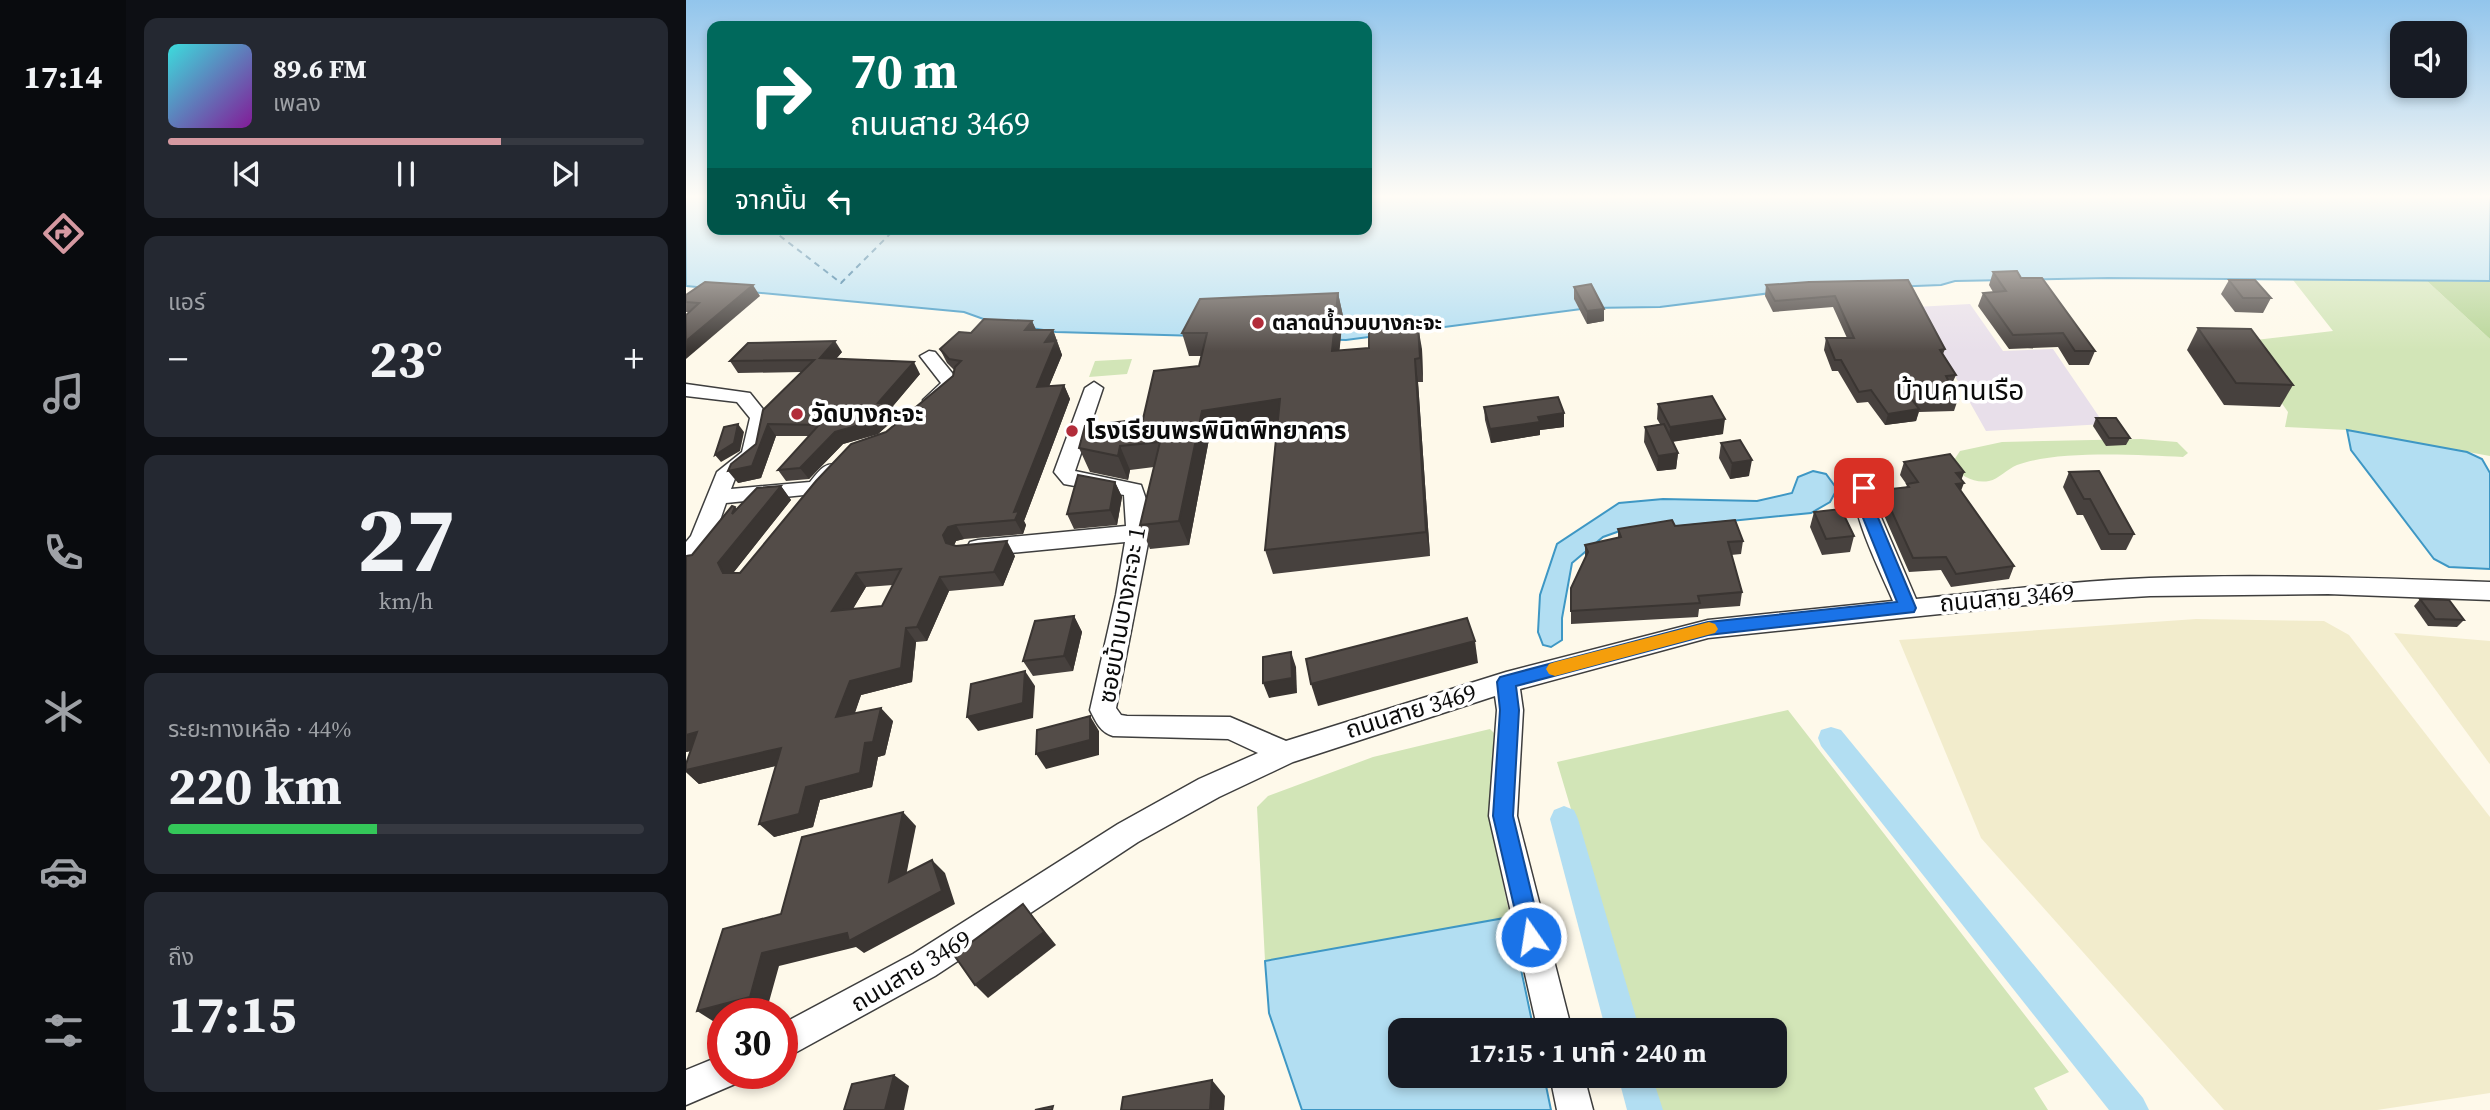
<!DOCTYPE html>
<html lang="th">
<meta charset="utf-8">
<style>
:root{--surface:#171b24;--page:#242831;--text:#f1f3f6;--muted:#9ea1a6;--line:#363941;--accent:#d599a1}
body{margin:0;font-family:"Source Serif 4","Noto Sans Thai",serif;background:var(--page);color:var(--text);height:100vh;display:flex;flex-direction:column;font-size:26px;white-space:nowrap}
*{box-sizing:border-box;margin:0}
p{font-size:23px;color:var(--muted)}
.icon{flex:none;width:38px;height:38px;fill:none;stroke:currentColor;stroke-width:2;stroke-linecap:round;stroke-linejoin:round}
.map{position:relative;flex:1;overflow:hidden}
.details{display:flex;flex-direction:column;gap:18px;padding:18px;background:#0d0f14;width:560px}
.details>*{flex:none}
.top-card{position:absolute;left:21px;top:21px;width:665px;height:214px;border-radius:14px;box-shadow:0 4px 10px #0003;background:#00695c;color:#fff;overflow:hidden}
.controls{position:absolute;left:1704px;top:21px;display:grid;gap:14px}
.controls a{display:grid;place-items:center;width:77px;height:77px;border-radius:14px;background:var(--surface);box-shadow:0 4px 10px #0003;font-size:35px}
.speed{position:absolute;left:21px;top:998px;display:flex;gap:14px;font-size:35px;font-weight:700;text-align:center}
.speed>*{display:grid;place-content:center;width:91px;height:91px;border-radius:50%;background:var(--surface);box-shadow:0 4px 10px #0003;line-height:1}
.speed .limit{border:10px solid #d22;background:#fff;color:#111}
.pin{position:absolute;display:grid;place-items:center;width:60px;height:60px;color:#fff;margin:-30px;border-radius:14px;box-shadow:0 4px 10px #0006}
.me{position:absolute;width:77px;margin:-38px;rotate:347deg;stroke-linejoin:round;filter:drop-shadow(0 0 5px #0008)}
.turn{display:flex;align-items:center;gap:24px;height:147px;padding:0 28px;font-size:32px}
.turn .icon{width:91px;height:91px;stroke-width:2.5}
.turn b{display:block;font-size:49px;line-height:60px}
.then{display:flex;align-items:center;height:66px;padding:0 28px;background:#0003;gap:14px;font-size:26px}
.big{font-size:52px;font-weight:700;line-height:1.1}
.details .card{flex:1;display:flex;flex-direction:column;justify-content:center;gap:10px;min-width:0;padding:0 24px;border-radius:14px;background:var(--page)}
.details .dial{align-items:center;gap:0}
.dial b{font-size:91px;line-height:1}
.song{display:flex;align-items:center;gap:21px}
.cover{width:84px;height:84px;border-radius:10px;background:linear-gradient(135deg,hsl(180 70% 55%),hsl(290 70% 35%))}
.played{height:7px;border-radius:4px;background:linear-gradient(90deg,var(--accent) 70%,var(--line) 70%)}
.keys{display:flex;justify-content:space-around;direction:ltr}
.heat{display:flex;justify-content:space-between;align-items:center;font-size:38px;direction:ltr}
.charge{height:10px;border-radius:5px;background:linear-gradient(90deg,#34c759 44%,var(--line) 0)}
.trip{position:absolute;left:702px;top:1018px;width:399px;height:70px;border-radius:14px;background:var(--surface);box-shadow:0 4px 10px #0003;font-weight:700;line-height:70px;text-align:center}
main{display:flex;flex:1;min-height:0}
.tab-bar{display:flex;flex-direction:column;width:126px;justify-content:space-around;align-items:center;background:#090b0e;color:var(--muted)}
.tab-bar .icon{width:49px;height:49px}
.tab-bar .selected{color:var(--accent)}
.tab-bar b{font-size:32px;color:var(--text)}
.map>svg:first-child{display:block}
</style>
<main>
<nav class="tab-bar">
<b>17:14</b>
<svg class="icon selected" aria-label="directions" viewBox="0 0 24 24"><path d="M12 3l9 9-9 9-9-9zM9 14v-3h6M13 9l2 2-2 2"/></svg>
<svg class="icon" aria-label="music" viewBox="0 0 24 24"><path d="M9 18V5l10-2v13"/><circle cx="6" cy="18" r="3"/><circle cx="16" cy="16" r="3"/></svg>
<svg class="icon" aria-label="phone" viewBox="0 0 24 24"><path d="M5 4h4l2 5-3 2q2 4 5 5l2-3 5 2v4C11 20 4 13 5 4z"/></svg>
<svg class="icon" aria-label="climate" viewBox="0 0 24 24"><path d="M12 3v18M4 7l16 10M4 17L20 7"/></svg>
<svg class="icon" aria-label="car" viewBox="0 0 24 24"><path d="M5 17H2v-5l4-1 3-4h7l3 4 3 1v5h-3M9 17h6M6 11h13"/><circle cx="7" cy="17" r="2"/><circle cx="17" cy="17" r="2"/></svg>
<svg class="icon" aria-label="filters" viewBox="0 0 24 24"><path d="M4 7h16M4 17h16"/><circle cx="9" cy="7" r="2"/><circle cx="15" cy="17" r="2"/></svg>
</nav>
<section class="details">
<div class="card">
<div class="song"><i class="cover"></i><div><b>89.6 FM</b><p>เพลง</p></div></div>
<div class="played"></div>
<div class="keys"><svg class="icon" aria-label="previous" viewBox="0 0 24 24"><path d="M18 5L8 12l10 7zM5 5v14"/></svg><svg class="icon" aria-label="pause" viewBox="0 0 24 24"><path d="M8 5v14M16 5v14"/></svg><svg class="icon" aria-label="next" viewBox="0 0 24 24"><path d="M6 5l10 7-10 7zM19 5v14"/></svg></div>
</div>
<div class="card"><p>แอร์</p>
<div class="heat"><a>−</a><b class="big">23°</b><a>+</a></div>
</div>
<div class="card dial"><b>27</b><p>km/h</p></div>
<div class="card"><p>ระยะทางเหลือ · 44%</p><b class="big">220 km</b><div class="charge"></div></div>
<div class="card"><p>ถึง</p><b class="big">17:15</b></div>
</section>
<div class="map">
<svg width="1804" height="1110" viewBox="0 0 1804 1110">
<rect width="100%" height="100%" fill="#fef9ea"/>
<polygon fill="#e8dfea" points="1284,304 1317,351 1367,349 1418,424 1300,431 1230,307"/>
<g fill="#f2eccc">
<polygon points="1510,619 1638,621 1663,635 1804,817 1804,1093 1691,1110 1538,1110 1295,838 1213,640"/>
<polygon points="1708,633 1804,641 1804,764 1803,763"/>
</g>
<g fill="#d2e5b7">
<polygon points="1607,280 1741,281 1804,339 1804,456 1661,430 1599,427 1602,412 1552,342 1647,331"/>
<polygon points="446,359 441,374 403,377 409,361"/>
<path d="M1455,439L1491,442L1502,453L1497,457C1453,455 1371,450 1331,465C1321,469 1313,479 1303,481C1288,484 1275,475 1264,466L1274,451L1316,442Z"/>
<polygon points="1102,710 1383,1072 1348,1088 1362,1110 975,1110 965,1076 1088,1076 1088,1031 951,1031 871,762"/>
<polygon points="804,729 808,733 803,818 824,917 579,961 571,807 582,796 687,757"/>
</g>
<polygon fill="#b7d597" points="1741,281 1804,282 1804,339"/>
<g fill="#b2def2" stroke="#3e97c4" stroke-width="2">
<polygon points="0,195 26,195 26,229 681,229 681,195 1804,195 1804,281 1422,278 1269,281 1255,285 1101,291 974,307 903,308 660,340 370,332 303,321 278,312 0,286"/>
<polygon points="1661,430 1781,452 1796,459 1804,473 1804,569 1763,567 1748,559 1665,450"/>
<polygon points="1127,471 1140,474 1151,489 1144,502 1125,513 985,527 945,527 917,537 886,563 876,618 876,640 865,647 857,645 852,632 854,595 871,544 933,503 977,499 1071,501 1106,493 1112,477"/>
<polygon points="824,917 848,1031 714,1031 714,1076 858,1076 865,1110 616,1110 583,1013 579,961"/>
</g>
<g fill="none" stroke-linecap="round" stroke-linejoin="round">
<g fill="#b2def2" fill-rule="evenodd">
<polygon points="1145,727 1155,730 1457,1098 1463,1110 1423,1110 1135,746 1132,738 1135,730"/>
<polygon points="878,806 888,810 892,819 954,1031 920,1031 864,819 868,810"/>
<polygon points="932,1076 966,1076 977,1110 941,1110"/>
</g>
<polyline stroke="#1d6794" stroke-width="2" stroke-dasharray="6 5" stroke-linecap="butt" points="85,229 155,283 209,229"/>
<g stroke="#3e3e3e" stroke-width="3">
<g id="minor">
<polygon points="243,351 249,352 275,384 254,404 247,406 237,400 255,383 234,356"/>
<path d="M408,382L417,388L389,471L455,485L462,505L464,533L430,708L435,715L441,716L544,717L600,741L820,672L1022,620L1207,601C1198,579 1159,502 1170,483H1186L1191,508L1230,599C1308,591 1385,581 1463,578C1577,574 1690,578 1804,582V600L1642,594L1464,596L1379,601L1022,638L834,689L837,710L831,816L886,1031H852L803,816L811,710L809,696L607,762L533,797L452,842L249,976L96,1060V1024L227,954L432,824L513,779L572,753L542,739L427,736C414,732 410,722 404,710L430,595L439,542L292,556L284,554L281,548L284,542L292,540L440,526L438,495L378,484L368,472L399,388Z"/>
<path d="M0,384L64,393L84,418L76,455L50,476L45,489L124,482C133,471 139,461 153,465L156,470L138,493L40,503C32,525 25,557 0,564V542L5,536L31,472L56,452L64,418L51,402L0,396Z"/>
<polygon points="37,1055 37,1073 54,1073 49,1084 0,1105 0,1070"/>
<polygon points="864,1076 898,1076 907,1110 871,1110"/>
</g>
</g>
<use href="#minor" fill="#fff" fill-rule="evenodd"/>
</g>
<g fill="#47413e" fill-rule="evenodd">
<polygon points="1307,272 1335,278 1409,351 1403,365 1383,365 1372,347 1323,349 1292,306 1297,293 1307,292 1303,285"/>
<polygon points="1543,280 1585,298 1577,313 1549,312 1535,294"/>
<polygon points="1123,282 1259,349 1257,354 1270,375 1265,386 1272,399 1268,411 1233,412 1230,421 1199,425 1182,402 1171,403 1152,371 1146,371 1138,350 1140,338 1161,338 1147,307 1087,312 1079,296 1080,285"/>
<polygon points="888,287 918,309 918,321 901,324 888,299"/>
<polygon points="652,293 657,316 653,351 736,349 737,382 732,382 744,556 587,574 579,550 591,424 524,434 503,545 464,549 454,525 468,467 444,470 442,480 404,472 393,448 457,419 513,366 515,356 503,356 496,333"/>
<polygon points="0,295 74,296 3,312 0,312"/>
<path d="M346,321L350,330H367L376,355L363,386L378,385L384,399L338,521L340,525L337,534L278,539L270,541L268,546L329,556L317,586L263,591L241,641L230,642L226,682L175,695L169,713L207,721L199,755L192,757L186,787L134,800L127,827L88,837L90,766L13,784L0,772V764L5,751L0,752L6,555L49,507L51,509L95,486L105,500L47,573H54L200,432L267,376L269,371L261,363L254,349L285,333ZM207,585L196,606L167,609L180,587Z"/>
<polygon points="1512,328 1607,385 1594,407 1538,405 1501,350"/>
<polygon points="156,352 150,359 234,374 207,406 212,416 192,434 157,444 123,479 100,481 92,470 123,436 90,436 75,478 52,483 70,444 77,410 116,372 52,373 44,361"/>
<polygon points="972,404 1037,434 986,442 992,453 990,469 971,471 958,442 959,427 974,424 971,419"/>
<polygon points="798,407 878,427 854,430 854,435 805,443 799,420"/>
<polygon points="1410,418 1444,438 1440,445 1420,446 1407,426"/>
<polygon points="1035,443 1063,476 1044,479 1033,458"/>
<polygon points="1218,462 1278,472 1275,480 1275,491 1328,566 1323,579 1265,587 1255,570 1223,572 1193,504 1196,490 1220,488 1221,485 1214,475"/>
<polygon points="1383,472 1448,534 1440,550 1415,550 1397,515 1391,515 1377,487"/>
<polygon points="429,482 436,497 431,525 388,529 381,514"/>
<polygon points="1128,512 1168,536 1164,552 1136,555 1124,527"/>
<polygon points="989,526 1057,541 1055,554 1045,555 1056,592 1054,606 1013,609 1012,617 885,624 885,588 899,558 899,545 932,538 932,529"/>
<polygon points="1734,599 1778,620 1771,627 1742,626 1728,606"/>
<polygon points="388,616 396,632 387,671 347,676 337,661"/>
</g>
<g fill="#3a3532">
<polygon points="67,285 74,296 0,359 0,341"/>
<polygon points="652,293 657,316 651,375 646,351"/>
<polygon points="918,309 918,321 901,324 901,311"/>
<polygon points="346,321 352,334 339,330"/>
<polygon points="732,326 736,349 737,382 734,358"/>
<polygon points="367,330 376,355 357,401 351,387 359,342"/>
<polygon points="149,341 156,352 141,369 134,358"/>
<polygon points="729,359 732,382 744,556 740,532"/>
<polygon points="228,362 234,374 207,406 212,416 192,434 157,444 123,479 114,468 149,432 192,403"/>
<polygon points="378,385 384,399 338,521 340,525 337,534 329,520 328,512"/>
<polygon points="594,399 600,423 524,434 503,545 493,521 516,411"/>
<polygon points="1233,409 1230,421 1199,425 1202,414"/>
<polygon points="878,413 878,427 854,430 854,435 805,443 804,429 852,417"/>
<polygon points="1039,419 1037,434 983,442 984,427"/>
<polygon points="52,424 58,432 54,451 35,462 29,455"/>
<polygon points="82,424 90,436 75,478 52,483 42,471 66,466"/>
<polygon points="434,446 444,470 442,480 432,456"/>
<polygon points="992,453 990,469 971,471 972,456"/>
<polygon points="1066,460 1063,476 1044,479 1046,463"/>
<polygon points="1278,472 1274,484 1278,483 1273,496 1269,486 1270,473"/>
<polygon points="429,482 436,497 431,525 424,510"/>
<polygon points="95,486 105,500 44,577 37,573 32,563"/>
<polygon points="270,525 278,539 270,541 266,549 260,543 257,535 262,527"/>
<polygon points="321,541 329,556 317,586 308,572"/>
<polygon points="170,573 180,587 157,625 146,611"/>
<polygon points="254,577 263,591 241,641 231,627"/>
<polygon points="388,616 396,632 387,671 378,656"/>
<polygon points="220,628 230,642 226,682 175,695 162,731 150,717 164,681"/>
<polygon points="789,641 792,663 632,706 625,684"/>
<polygon points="605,652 610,667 611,693 583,698 577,683"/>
<polygon points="339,671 349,686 347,718 292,731 281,717"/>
<polygon points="195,708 207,721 199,755 192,757 186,787 134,800 127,827 88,837 73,824 120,787 179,743"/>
<polygon points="404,716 413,731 413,755 360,769 350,754"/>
<polygon points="11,732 26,746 0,752 0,735"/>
<polygon points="95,748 109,761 13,784 0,772 0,770"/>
<polygon points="217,812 230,826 216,896 203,882"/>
<polygon points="246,860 259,873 269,904 178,953 170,947 93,966 81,1009 66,1013 37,1013 37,1021 30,1023 11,1011 76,953"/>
<polygon points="337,904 370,945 302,998 289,985"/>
<polygon points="208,1075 223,1086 218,1110 199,1110"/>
<polygon points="526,1080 539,1096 538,1110 524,1110"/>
</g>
<g fill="#534c48" stroke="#3a3532" stroke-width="2" fill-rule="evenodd">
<polygon points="1331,271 1335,278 1356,278 1409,351 1389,351 1377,333 1327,335 1297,293 1320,291 1307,272"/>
<polygon points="1222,280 1259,349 1254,350 1270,375 1260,376 1272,399 1227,401 1233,409 1202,414 1185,390 1173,392 1155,360 1149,360 1140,338 1168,338 1149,296 1089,301 1080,285 1123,282"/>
<polygon points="1543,280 1569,280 1585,298 1557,298"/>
<polygon points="19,282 67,285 0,341 0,315 13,303 0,302 0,295"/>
<polygon points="905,284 918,309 901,311 888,287"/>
<polygon points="652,293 646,351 683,348 683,331 732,326 734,358 729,359 740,532 579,550 594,399 516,411 493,521 454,525 474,442 434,446 432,456 393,448 399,426 457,419 468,371 513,366 521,333 496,333 514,299"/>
<path d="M298,319L346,321L339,330H367L359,342L370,341L351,387L378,385L328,512L333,511L329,520L270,525L262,527L257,535L260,543L270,546L321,541L308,572L254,577L231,627L220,628L215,668L164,681L150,717L195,708L187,742L179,743L174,773L120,787L113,814L73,824L95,748L0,770V764L11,732L0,735V556L6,555L46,506L49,507L46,514L71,488L95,486L32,563L37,573H54L130,481L165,444L200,432L267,376L269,367L275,361L263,359L254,349L273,332L285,333ZM215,569L196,606L146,611L170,573Z"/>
<polygon points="1512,328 1565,329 1607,385 1550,383"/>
<polygon points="149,341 134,358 228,362 192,403 205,404 184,422 149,432 114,468 92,470 133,425 82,424 66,466 42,471 45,464 70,444 77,410 128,360 44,361 62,343"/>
<polygon points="1026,396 1039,419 984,427 972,404"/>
<polygon points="872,397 878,413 852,417 854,422 804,429 798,407"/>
<polygon points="1410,418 1430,418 1444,438 1423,438"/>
<polygon points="52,424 48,443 29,455 38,427"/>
<polygon points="978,424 992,453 972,456 959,427"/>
<polygon points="1054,440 1066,460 1046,463 1035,443"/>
<polygon points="1264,454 1278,472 1270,473 1278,483 1270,484 1328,566 1270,574 1260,557 1227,558 1196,490 1223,487 1221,484 1232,482 1218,462"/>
<polygon points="1413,471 1448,534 1423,534 1404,499 1398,499 1383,472"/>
<polygon points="392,475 429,482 424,510 381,514"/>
<polygon points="1155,509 1168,536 1140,539 1128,512"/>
<polygon points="986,520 989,526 1049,520 1057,541 1042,542 1056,592 1012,596 1014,603 885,611 885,588 902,552 899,545 935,537 932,529"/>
<polygon points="1734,599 1763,600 1778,620 1749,619"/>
<polygon points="388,616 378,656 337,661 349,621"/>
<polygon points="781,618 789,641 625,684 620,659"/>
<polygon points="605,652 606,678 577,683 577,657"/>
<polygon points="339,671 337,703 281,717 285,684"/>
<polygon points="404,716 404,740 350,754 351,730"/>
<polygon points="217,812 203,882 246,860 256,891 163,941 161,933 76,953 64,997 11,1011 37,929 95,914 116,837"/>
<polygon points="337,904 358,932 289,985 268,955"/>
<polygon points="208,1075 199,1110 158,1110 166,1084"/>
<polygon points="526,1080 524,1110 435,1110 437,1097"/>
<polygon points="367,1106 366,1110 349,1110"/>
</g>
<linearGradient id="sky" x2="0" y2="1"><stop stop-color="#92c5ec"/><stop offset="0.56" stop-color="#fffcf6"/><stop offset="1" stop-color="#fffcf6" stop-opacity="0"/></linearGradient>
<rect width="1804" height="351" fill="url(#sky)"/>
<polygon fill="#1a73e8" stroke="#114b97" stroke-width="2" points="1178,483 1185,488 1188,508 1230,608 1228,612 1022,635 830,686 833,710 827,816 856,937 853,945 845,948 837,945 807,816 814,710 811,682 814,677 1022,622 1211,602 1173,508 1170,488"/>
<polygon fill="#f59e0b" points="1023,622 1029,624 1032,629 1029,633 869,676 863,674 860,669 863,664 869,662"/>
<g fill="#b22c3a" stroke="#fff" stroke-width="2.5">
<circle cx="572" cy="323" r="7"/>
<circle cx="111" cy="414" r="7"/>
<circle cx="386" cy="431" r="7"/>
</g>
<g text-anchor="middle" stroke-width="7" stroke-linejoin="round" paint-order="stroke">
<g font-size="21" font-weight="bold" fill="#0b0b0b" stroke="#fff" text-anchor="start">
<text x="586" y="330">ตลาดน้ำวนบางกะจะ</text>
</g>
<g font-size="24" font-weight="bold" fill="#0b0b0b" stroke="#fff" text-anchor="start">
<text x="125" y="422">วัดบางกะจะ</text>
<text x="400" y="439">โรงเรียนพรพินิตพิทยาคาร</text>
</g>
<g font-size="24" fill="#0b0b0b" stroke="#fff">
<text transform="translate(1321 598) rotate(-5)" y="8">ถนนสาย 3469</text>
<text transform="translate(436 615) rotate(-80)" y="8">ซอยบ้านบางกะจะ 1</text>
<text transform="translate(725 711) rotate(-17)" y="8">ถนนสาย 3469</text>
<text transform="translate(225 971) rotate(-31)" y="8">ถนนสาย 3469</text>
</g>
<g font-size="28" fill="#0b0b0b" stroke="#fff">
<text x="1274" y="400">บ้านคานเรือ</text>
</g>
</g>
</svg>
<div class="controls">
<a><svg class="icon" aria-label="sound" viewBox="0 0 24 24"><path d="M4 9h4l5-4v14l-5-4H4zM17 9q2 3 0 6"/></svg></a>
</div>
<div class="speed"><div class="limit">30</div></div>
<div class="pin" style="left:1178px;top:488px;background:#d93025"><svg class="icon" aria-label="arrive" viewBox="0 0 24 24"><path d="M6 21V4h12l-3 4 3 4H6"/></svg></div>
<svg class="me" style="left:845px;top:937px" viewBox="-20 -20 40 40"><circle r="17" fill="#1a73e8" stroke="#fff" stroke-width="3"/><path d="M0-11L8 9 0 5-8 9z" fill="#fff"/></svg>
<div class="trip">17:15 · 1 นาที · 240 m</div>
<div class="top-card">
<div class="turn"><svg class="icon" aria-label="right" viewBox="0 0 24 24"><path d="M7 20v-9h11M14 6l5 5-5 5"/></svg><div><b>70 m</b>ถนนสาย 3469</div></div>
<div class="then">จากนั้น<svg class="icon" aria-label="left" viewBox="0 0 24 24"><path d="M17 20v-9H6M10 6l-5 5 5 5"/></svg></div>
</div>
</div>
</main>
